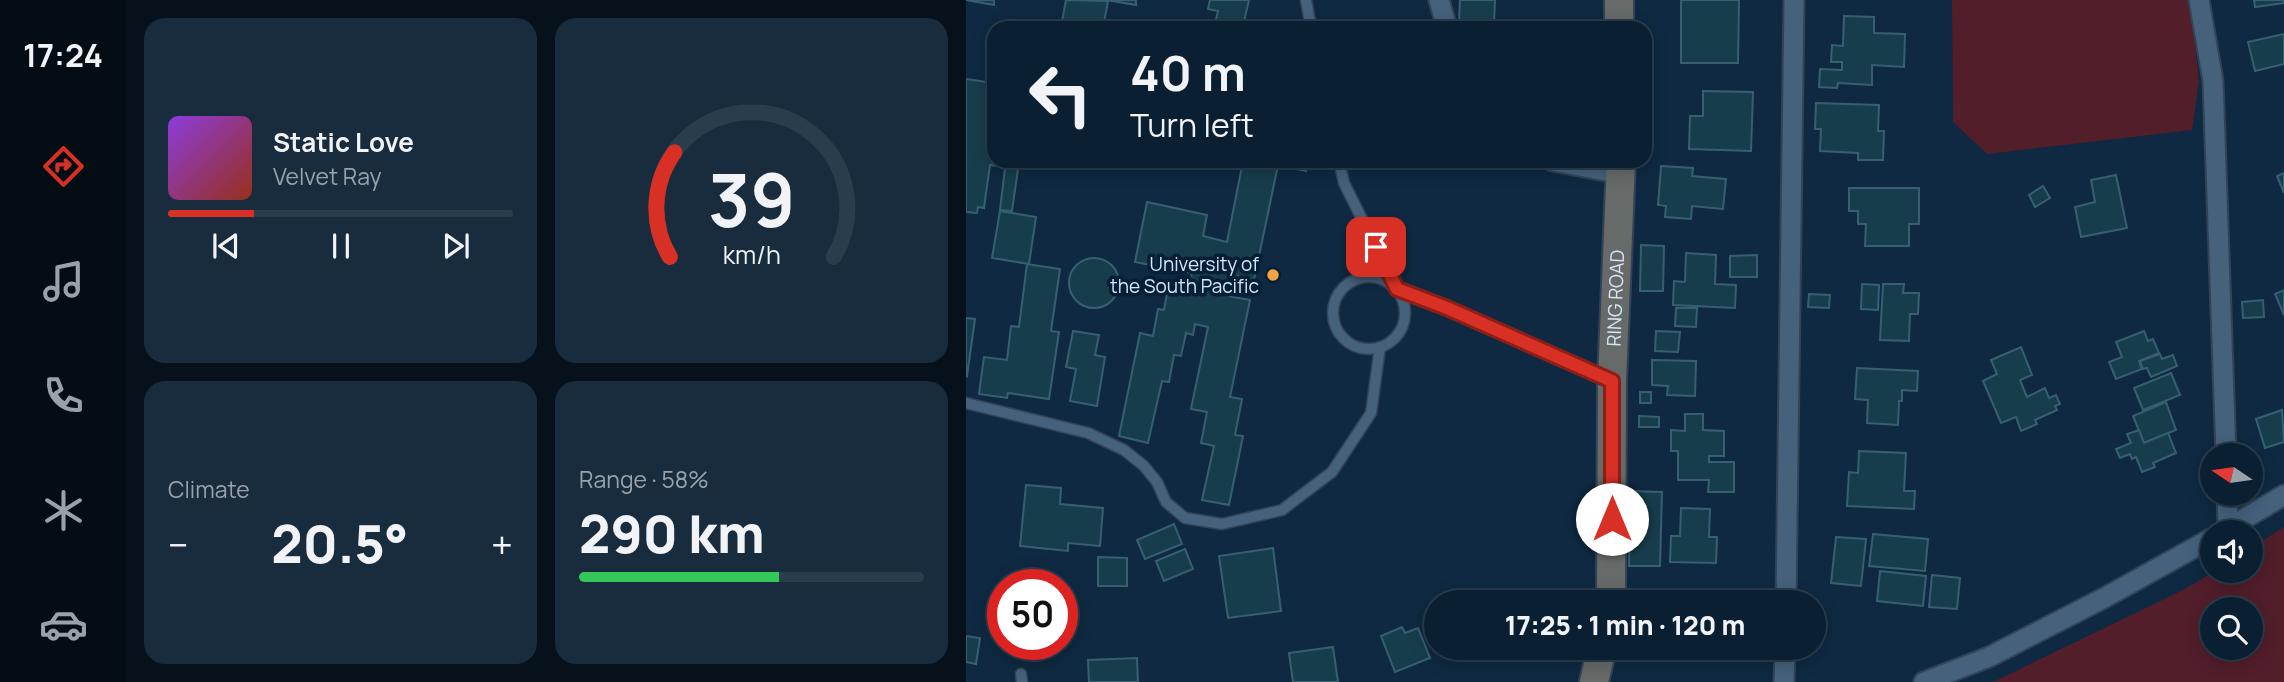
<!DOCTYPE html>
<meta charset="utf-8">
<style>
:root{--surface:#0a1f31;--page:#182c3d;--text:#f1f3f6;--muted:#99a2ab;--line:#2a3d4d;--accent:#d93025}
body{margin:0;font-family:Manrope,sans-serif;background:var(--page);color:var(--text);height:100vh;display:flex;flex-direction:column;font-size:26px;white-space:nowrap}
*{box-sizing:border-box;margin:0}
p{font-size:23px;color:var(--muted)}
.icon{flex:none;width:38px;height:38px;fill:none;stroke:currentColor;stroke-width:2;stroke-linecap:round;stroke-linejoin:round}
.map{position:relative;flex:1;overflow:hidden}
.sheet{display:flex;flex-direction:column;gap:18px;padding:18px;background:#06111b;width:840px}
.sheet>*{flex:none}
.hud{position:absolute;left:21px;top:21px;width:665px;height:147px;border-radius:21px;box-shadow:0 4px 18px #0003,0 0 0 2px var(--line);background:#0a1f31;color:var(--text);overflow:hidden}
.needle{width:46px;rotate:283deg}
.tools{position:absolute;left:1234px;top:443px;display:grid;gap:14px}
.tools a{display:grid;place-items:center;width:63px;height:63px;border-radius:50%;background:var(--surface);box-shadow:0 4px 18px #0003,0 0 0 2px var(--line);font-size:35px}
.speed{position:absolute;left:21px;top:569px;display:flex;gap:14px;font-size:35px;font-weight:700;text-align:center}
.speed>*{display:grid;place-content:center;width:91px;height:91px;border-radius:50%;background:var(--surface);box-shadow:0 4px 18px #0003,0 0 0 2px var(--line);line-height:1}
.speed .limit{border:10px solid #d22;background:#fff;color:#111}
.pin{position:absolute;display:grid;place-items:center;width:60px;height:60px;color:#fff;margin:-30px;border-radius:14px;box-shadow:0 4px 10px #0006}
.me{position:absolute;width:77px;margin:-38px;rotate:0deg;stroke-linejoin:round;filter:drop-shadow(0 0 5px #0008)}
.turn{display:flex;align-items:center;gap:24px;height:147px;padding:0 28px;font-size:32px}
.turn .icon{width:91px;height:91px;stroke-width:2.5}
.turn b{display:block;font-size:49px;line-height:60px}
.big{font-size:52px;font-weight:800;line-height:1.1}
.sheet .card{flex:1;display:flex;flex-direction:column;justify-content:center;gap:10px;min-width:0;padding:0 24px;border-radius:21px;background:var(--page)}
.sheet .dial{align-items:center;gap:0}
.dial svg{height:182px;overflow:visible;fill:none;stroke:var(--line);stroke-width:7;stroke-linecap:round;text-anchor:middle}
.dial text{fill:var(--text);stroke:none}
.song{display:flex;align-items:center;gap:21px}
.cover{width:84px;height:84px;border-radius:10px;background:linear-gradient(135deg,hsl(270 70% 55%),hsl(10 70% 35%))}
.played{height:7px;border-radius:4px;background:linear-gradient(90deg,var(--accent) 25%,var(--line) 25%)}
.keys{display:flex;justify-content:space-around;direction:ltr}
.heat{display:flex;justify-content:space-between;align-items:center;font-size:38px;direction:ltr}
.charge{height:10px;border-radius:5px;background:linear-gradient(90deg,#34c759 58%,var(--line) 0)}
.sheet .tiles{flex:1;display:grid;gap:18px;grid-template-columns:repeat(2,1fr)}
.trip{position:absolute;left:458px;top:590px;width:402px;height:70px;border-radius:35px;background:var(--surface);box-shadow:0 4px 18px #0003,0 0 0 2px var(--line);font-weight:800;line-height:70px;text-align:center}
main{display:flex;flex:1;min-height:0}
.tabs{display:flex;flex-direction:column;width:126px;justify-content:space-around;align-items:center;background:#040c14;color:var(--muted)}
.tabs .icon{width:49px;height:49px}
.tabs .active{color:var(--accent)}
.tabs b{font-size:32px;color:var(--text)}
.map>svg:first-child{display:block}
</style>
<main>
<nav class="tabs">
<b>17:24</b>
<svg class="icon active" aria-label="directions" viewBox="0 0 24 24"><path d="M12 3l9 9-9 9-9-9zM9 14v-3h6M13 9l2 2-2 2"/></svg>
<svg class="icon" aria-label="music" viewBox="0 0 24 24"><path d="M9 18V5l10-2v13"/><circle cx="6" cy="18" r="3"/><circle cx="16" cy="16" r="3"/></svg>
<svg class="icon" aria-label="phone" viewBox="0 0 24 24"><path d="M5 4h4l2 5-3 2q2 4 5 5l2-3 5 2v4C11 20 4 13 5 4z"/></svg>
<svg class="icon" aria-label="climate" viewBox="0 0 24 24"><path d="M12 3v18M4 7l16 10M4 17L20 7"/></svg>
<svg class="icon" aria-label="car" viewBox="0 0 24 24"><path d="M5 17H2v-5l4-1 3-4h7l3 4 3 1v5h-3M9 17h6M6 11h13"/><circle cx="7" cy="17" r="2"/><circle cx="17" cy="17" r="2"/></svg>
</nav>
<section class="sheet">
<div class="tiles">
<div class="card">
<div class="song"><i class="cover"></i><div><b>Static Love</b><p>Velvet Ray</p></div></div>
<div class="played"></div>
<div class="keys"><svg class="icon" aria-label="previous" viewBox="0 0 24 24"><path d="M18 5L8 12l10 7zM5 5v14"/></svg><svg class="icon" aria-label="pause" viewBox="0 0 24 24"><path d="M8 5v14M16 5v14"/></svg><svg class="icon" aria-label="next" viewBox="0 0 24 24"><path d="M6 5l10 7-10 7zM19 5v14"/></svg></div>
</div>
<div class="card dial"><svg viewBox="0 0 100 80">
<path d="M14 69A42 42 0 1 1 86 69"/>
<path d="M14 69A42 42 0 0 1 16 23" stroke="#d93025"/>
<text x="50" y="56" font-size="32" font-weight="700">39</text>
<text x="50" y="72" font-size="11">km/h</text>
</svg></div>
<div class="card"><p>Climate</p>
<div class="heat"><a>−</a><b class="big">20.5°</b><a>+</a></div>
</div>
<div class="card"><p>Range · 58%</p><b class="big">290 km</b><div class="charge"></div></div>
</div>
</section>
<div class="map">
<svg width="1318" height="682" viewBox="0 0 1318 682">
<rect width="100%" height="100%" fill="#0e2941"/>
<g fill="#511e2a" fill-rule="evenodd">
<polygon points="986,0 1224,0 1233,81 1226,130 1021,154 987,122"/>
<path d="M1318,527V682H1027L1217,590L1249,571L1284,570L1285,548ZM1246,609H1284V648H1246Z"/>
</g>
<g fill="#173d4c" stroke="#366072" stroke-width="2">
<polygon points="0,0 28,0 28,5"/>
<polygon points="100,0 142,1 137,28 58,28 59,21 95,27"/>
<polygon points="140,0 170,0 170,5"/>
<polygon points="244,0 283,0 277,26 284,28 248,28 252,11 242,9"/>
<polygon points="494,0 529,0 528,23 493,22"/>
<polygon points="715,0 773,0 772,63 715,63"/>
<polygon points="1288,0 1318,0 1318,3 1289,7"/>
<polygon points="878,16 908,17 908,33 939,34 938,67 906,65 906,85 872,83 871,88 853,87 854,69 876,70 876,62 865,62 866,45 877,46"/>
<polygon points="1318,34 1318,64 1289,71 1282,42"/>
<polygon points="0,79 28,83 28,161 53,161 52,169 24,165 18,208 12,207 11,213 0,212"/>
<polygon points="737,91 787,92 785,151 723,149 724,116 737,116"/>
<polygon points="850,103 913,105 912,131 918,131 917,160 892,160 892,153 854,151 855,129 849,129"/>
<polygon points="277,161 342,161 340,171 312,165 288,280 266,275 262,296 284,300 264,397 276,399 269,435 277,436 263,505 236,500 248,446 235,443 241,412 225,409 242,327 229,324 227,335 220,333 215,356 208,355 203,382 196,381 182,443 153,436 174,333 187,336 192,309 198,310 203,283 223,287 226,273 169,262 181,202 241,215 237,236 261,242"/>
<polygon points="695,166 727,168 726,176 760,179 757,209 726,206 725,219 699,217 700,206 692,205"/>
<polygon points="39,168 52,169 46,211 34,210"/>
<polygon points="1318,173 1318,193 1311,176"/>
<polygon points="1150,175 1161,228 1115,237 1109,207 1129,202 1125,180"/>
<polygon points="1077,186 1084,198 1069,207 1063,195"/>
<polygon points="883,188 953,188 953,224 943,224 943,246 899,246 900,224 892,224 892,211 883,211"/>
<polygon points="34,211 70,217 63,264 26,258"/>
<polygon points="675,245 698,246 697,291 674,291"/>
<polygon points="720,253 750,255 749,284 770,285 769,308 707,305 708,281 719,282"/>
<polygon points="791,255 791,277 764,277 764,256"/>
<circle cx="128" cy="283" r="25"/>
<polygon points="61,264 94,269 85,331 93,332 83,399 42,393 41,398 13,394 18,357 41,360 45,326 53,327"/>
<polygon points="896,284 913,285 912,310 895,309"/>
<polygon points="917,284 938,284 937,293 953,293 952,314 944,314 943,341 914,340"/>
<polygon points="1318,290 1318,315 1309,294"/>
<polygon points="843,294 864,295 863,308 842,307"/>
<polygon points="1297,300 1298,317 1277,318 1276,302"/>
<polygon points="710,308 731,308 730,327 709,326"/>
<polygon points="0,318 9,319 1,376 0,375"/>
<polygon points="107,331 133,335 129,355 139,357 131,406 104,401 110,369 100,367"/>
<polygon points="690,331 714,332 712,352 689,351"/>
<polygon points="1178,331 1182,341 1187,339 1193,353 1173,361 1176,369 1150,379 1143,362 1156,357 1150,342"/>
<polygon points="1055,347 1066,375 1054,380 1061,397 1079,388 1083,398 1090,395 1094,404 1089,406 1091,410 1069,420 1071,424 1055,431 1050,417 1035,423 1017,381 1031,374 1025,360"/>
<polygon points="1194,354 1196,359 1207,355 1211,366 1185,377 1181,368 1177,369 1174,361"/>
<polygon points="686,360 730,361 729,396 701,395 702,386 686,385"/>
<polygon points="891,368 952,371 951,391 936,390 936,401 933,401 932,425 901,423 902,400 889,399"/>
<polygon points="1205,373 1214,395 1177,410 1168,388"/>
<rect x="674" y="392" width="11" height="11"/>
<polygon points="1200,402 1210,430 1178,443 1167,416"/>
<polygon points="1316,410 1318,442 1299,448 1290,419"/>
<polygon points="719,414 737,414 737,430 758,431 758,456 743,456 743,462 768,462 768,492 742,492 743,480 712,480 712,451 705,451 705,430 719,431"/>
<polygon points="673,416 693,417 693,427 673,427"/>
<polygon points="1173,430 1178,443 1202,433 1210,453 1187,463 1189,467 1176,472 1170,457 1166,459 1164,454 1154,458 1150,449 1165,443 1161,434"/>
<polygon points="893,451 940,453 938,491 949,491 948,509 881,506 883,472 892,473"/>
<polygon points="60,485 95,488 94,504 137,508 134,546 102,543 102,551 54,546"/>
<polygon points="665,491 696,492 694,566 663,566"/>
<polygon points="715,508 744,509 743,537 751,537 750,563 704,562 705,536 714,536"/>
<polygon points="208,524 216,544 179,559 171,540"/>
<polygon points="907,534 962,539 959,571 903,566"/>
<polygon points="870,537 900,539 895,586 865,583"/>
<polygon points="307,548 315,611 262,618 253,556"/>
<polygon points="219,549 227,569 198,581 190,561"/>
<polygon points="132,557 161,558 161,586 132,586"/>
<polygon points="914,571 960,576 957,606 911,601"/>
<polygon points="966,575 994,578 991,609 963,607"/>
<polygon points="715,591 756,592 756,602 715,602"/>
<polygon points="436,627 439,633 452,628 464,658 429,672 415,636"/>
<polygon points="0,636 14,638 10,664 0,662"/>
<polygon points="367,647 372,682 327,682 323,653"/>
<polygon points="714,648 751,648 750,657 713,656"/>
<polygon points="171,658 172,682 123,682 122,660"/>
</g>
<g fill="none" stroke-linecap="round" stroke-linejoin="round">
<g stroke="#334357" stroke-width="13">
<g id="lane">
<polyline points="340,0 345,28"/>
<polyline points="373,161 378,183 431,289 481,308 642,379"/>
<circle cx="403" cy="313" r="36"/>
<polyline points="0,403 122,433 158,450 178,466 191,482 200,502 219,518 256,524 316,510 366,472 405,413 414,347"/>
<polyline points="55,674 56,682"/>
</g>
</g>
<g stroke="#334357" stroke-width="23">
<g id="street">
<polyline points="473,0 481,28"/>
<polyline points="1233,0 1247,81 1260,455"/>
<polyline points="587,161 655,174"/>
<polyline points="1261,494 1262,529"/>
<polyline points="1256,532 1318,495"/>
<polyline points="820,602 828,0"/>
<polyline points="818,682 819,648"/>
<polyline points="958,682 1023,657 1138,598 1246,538"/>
</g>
</g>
<g stroke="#334357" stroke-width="32">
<g id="secondary">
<polyline points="653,28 653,0"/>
<path id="s1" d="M645,602L646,381L655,161"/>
<polyline points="628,682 636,648"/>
</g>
</g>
<use href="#lane" stroke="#45617c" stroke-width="10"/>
<use href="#street" stroke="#45617c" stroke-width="19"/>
<use href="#secondary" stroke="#666a69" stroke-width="28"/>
</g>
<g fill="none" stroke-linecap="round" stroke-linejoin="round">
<g stroke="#8d1f18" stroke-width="18">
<polyline id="route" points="410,247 431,289 481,308 646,381 646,519"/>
</g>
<use href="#route" stroke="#d93025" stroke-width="12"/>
</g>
<circle fill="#f3a442" stroke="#041f36" stroke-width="2.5" cx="307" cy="275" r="7"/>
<g text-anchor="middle" stroke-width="7" stroke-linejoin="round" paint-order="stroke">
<g font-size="19" fill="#d5e5f4" stroke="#041f36" text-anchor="end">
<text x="293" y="271">University of<tspan x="293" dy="22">the South Pacific</tspan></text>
</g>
<g font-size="19" fill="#d5e5f4" stroke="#041f36">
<text dy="7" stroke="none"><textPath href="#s1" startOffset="304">RING ROAD</textPath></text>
</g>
</g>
</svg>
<div class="tools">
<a><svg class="needle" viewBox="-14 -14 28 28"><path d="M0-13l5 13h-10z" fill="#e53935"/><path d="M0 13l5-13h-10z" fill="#99a2ab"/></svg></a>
<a><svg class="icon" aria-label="sound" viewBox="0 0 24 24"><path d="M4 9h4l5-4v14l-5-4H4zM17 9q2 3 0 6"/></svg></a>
<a><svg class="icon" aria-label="search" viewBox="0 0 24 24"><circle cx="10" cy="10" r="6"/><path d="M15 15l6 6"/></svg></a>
</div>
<div class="speed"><div class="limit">50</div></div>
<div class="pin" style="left:410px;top:247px;background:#d93025"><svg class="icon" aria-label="arrive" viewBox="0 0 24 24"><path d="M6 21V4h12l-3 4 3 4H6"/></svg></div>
<svg class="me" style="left:646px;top:519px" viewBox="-20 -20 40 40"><circle r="19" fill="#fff"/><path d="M0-13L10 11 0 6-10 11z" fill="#d93025"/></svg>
<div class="trip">17:25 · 1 min · 120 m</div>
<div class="hud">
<div class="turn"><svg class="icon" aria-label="left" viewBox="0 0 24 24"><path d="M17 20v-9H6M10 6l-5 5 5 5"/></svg><div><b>40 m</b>Turn left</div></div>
</div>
</div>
</main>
